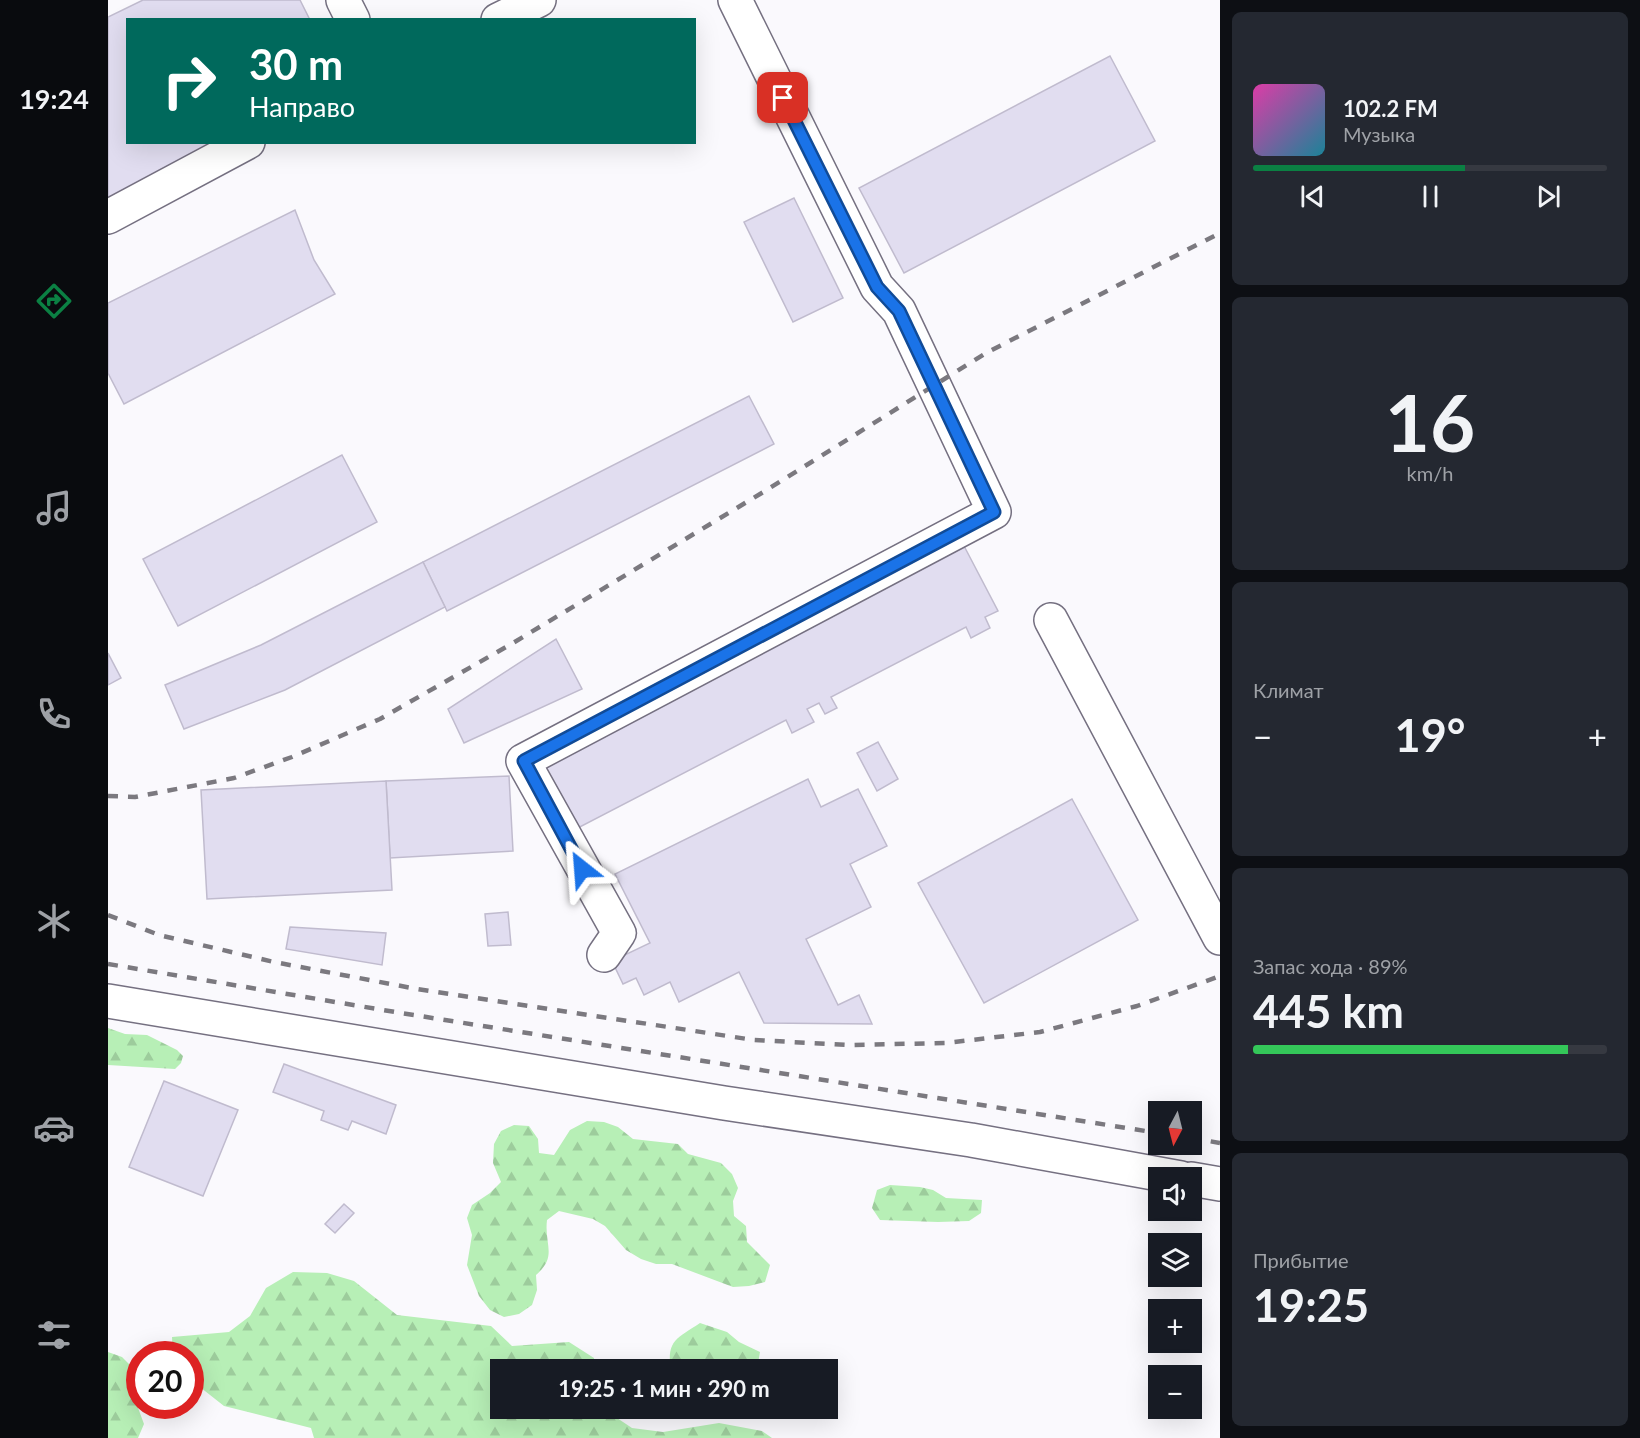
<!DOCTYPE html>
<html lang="ru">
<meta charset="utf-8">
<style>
:root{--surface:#171b24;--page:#242831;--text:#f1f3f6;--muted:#9ea1a6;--line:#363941;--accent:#0b8043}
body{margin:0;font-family:Lato,sans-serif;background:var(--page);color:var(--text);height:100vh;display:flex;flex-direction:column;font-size:22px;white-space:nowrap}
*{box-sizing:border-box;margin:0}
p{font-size:20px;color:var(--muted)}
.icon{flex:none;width:33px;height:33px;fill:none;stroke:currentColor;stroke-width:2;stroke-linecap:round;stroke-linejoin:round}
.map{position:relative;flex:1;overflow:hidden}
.panel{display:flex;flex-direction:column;gap:12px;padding:12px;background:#0d0f14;width:420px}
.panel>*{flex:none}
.hud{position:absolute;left:18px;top:18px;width:570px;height:126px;border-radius:0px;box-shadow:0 6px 24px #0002;background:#00695c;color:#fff;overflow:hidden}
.needle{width:39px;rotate:187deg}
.fabs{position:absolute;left:1040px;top:1101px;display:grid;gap:12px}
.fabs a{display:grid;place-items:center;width:54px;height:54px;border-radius:0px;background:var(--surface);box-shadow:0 6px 24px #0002;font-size:30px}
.speed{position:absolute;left:18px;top:1341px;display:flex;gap:12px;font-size:30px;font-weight:700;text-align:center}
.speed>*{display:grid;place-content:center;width:78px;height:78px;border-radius:50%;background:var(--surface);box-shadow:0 6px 24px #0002;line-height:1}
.speed .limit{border:9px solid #d22;background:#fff;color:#111}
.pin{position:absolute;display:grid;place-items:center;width:51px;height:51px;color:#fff;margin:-26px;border-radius:12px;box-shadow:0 3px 9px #0006}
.me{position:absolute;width:66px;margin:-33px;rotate:332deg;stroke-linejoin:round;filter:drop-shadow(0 0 4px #0008)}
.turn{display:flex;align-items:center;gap:21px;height:126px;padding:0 24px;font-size:27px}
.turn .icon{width:78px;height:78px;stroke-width:2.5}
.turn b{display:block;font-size:42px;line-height:51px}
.big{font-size:45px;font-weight:700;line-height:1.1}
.panel .tile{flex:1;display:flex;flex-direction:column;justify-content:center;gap:9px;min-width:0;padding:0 21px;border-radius:9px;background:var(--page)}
.panel .dial{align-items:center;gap:0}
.dial b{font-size:78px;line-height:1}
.song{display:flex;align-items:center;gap:18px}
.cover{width:72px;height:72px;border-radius:9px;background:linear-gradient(135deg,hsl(320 70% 55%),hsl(190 70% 35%))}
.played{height:6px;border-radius:3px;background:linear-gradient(90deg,var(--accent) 60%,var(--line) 60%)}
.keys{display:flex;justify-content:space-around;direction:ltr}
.heat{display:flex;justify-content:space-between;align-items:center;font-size:33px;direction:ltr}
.charge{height:9px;border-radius:4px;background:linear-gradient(90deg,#34c759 89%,var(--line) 0)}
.trip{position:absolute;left:382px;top:1359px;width:348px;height:60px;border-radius:0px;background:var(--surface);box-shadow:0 6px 24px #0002;font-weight:700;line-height:60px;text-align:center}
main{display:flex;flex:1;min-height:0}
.dock{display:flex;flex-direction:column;width:108px;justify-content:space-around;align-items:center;background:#090b0e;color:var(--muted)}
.dock .icon{width:42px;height:42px}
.dock .active{color:var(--accent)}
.dock b{font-size:27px;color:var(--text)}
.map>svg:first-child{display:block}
</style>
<main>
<nav class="dock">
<b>19:24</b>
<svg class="icon active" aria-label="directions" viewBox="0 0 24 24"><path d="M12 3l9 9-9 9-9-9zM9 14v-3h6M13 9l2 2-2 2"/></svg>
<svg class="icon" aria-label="music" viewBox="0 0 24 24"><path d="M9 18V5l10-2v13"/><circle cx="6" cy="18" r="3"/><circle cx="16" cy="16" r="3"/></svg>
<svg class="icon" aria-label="phone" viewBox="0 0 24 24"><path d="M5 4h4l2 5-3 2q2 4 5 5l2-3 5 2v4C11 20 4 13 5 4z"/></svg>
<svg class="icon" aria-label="climate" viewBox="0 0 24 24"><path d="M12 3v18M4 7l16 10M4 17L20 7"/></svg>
<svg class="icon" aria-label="car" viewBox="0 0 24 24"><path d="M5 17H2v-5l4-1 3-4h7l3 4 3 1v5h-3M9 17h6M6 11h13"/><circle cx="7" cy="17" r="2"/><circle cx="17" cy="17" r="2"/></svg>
<svg class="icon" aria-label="filters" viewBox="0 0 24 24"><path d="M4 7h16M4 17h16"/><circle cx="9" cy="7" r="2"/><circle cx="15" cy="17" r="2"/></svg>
</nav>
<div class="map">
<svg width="1112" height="1438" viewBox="0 0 1112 1438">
<defs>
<pattern id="forest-firs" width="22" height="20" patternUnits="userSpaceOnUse" patternTransform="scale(1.5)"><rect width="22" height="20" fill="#b7efb6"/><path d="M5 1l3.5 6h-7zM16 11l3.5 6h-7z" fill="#9dcc9c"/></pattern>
</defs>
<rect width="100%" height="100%" fill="#faf9fd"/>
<g fill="url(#forest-firs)">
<polygon points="0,1028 17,1034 39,1035 69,1050 75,1056 73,1063 67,1069 0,1065"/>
<path d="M479,1121L496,1122L510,1127L525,1139L570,1144L580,1154L613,1163L624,1174L630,1188L625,1201L626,1216L638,1226L639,1242L662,1265L657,1282L641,1286L625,1287L564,1264H548L533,1259L518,1250L497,1226L485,1219L451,1211L439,1220C436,1245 450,1256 428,1275L429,1290L424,1305L411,1314L396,1317L382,1310L371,1296L359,1265L364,1235L359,1218L364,1205L382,1193L393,1182L385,1163L386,1144L393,1131L406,1125L421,1126L430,1139L431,1153L446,1155L462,1130Z"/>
<polygon points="782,1185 812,1187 825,1190 838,1198 874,1200 873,1213 861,1221 830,1222 772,1220 764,1208 769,1190"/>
<polygon points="185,1272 219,1273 246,1281 289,1315 383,1326 404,1346 461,1342 486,1358 487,1369 393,1370 393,1408 498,1409 500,1412 524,1428 555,1432 611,1423 654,1431 664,1438 206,1438 203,1428 116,1406 83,1380 82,1354 65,1354 64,1337 121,1332 142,1316 158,1288"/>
<path d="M592,1323L619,1332L631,1342L652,1352L649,1369H563C558,1340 570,1338 592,1323Z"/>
<polygon points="0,1352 14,1357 26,1369 26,1397 36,1424 30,1438 0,1438"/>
</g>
<g fill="#e1ddf0" stroke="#c0bbce" stroke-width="1.5">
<polygon points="35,0 192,0 202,20 20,20 20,142 126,142 0,205 0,17"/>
<polygon points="1002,56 1047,141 796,273 751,188"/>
<polygon points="686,198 735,298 685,322 636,222"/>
<polygon points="187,210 206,260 227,294 16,404 0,373 0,303"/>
<polygon points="641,396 666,444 339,611 315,562"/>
<polygon points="234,455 269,522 70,626 35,559"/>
<polygon points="855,544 890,611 877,617 882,628 863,638 858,627 723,697 729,708 717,714 711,703 699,709 706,722 684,733 678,720 466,830 432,763"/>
<polygon points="315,562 337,607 177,690 76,729 57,685 153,645"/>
<polygon points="448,639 474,689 356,743 340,709"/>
<polygon points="0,653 13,678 0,685"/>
<polygon points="770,742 790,779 769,791 749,753"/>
<polygon points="401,776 405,851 282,858 278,781"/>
<polygon points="700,779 713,807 750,789 779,846 742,864 763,907 698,939 730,1005 751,995 764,1024 656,1023 631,972 571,1002 562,982 536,995 528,978 515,984 504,961 542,943 507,874"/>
<polygon points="278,781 284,890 99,899 93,790"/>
<polygon points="964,799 1030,920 876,1003 810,883"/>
<polygon points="400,912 403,945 380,946 377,914"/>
<polygon points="182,927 278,933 274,965 178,949"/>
<polygon points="176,1064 288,1105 278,1134 244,1121 240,1130 213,1120 216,1111 165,1092"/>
<polygon points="56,1081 130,1110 95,1196 21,1167"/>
<polygon points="236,1204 246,1213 227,1233 217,1224"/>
</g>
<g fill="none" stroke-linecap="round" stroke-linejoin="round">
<g stroke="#757081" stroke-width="36">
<g id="minor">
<polyline points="235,0 245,20"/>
<polyline points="390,20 431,0"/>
<polyline points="0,217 140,142"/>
<polyline points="943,620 1112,938"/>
<polyline points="496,955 511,933 415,761 886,512 791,311 769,287 627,0"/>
<polyline points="0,1001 616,1103 863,1140 1073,1178"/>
<polyline points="1083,1179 1112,1184"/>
</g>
</g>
<use href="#minor" stroke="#fff" stroke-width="33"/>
<g stroke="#7b797f" stroke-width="4.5" stroke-dasharray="10 10" stroke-linecap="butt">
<polyline points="0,796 27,797 126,778 184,757 272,719 405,643 657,491 878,353 1112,233"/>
<polyline points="0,915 51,935 166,962 309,989 646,1040 741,1045 838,1043 932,1032 1029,1006 1112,976"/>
<polyline points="0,964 293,1013 1050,1133"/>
<polyline points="1083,1138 1112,1143"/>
</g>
</g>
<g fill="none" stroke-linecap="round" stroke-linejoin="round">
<g stroke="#114b97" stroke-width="15">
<polyline id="route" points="474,869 416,761 886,512 791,311 769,287 675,98"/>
</g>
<use href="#route" stroke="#1a73e8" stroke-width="10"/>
</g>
</svg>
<div class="fabs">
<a><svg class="needle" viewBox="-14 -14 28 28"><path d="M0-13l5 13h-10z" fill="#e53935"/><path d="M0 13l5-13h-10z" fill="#9ea1a6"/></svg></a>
<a><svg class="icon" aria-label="sound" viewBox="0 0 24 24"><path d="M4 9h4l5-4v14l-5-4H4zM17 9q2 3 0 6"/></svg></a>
<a><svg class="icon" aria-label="layers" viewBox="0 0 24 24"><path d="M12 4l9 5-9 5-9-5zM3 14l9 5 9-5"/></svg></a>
<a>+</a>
<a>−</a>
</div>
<div class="speed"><div class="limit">20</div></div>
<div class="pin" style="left:675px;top:98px;background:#d93025"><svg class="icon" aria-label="arrive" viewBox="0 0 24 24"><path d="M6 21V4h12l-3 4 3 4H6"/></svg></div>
<svg class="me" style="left:474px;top:869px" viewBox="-20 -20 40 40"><path d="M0-17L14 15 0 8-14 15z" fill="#1a73e8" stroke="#fff" stroke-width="4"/></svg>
<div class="trip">19:25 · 1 мин · 290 m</div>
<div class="hud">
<div class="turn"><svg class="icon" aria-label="right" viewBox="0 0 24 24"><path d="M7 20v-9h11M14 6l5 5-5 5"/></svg><div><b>30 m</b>Направо</div></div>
</div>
</div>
<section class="panel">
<div class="tile">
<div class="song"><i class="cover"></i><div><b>102.2 FM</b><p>Музыка</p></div></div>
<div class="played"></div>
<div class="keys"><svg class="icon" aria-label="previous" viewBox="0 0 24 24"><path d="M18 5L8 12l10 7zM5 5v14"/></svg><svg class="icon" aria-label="pause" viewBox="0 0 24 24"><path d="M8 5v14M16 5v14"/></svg><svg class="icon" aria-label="next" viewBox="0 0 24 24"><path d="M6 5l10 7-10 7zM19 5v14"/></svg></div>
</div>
<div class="tile dial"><b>16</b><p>km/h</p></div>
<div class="tile"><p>Климат</p>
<div class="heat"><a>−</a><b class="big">19°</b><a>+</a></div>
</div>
<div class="tile"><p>Запас хода · 89%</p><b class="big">445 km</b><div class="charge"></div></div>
<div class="tile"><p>Прибытие</p><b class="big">19:25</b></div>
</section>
</main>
